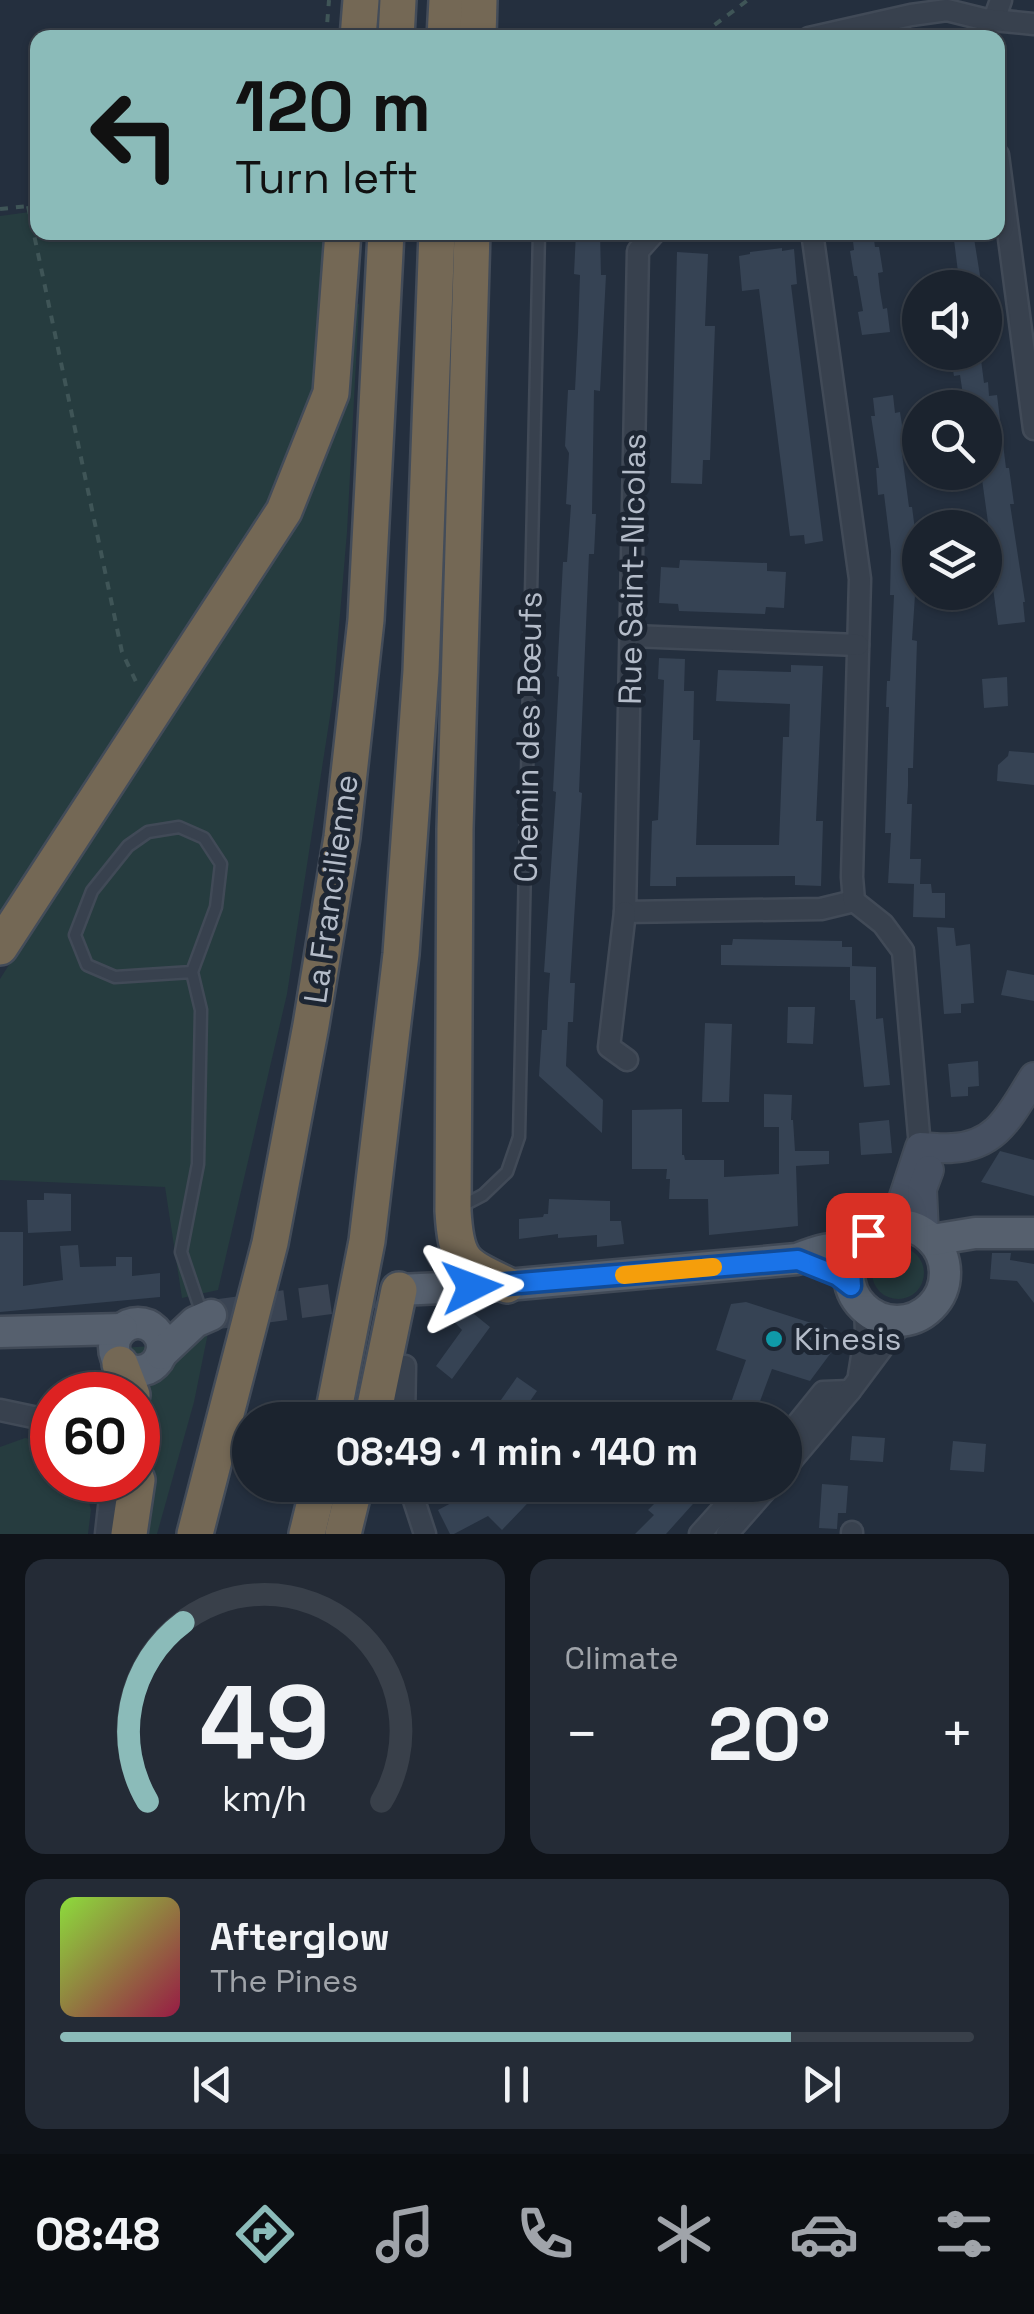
<!DOCTYPE html>
<meta charset="utf-8">
<style>
:root{--surface:#1b232e;--page:#242b36;--text:#f1f3f6;--muted:#a0a4aa;--line:#39404a;--accent:#8bbbb9}
body{margin:0;font-family:"Space Grotesk",sans-serif;background:var(--page);color:var(--text);height:100vh;display:flex;flex-direction:column;font-size:38px;white-space:nowrap}
*{box-sizing:border-box;margin:0}
p{font-size:32px;color:var(--muted)}
.icon{flex:none;width:55px;height:55px;fill:none;stroke:currentColor;stroke-width:2;stroke-linecap:round;stroke-linejoin:round}
.map{position:relative;height:1534px;overflow:hidden}
.panel{display:flex;flex-direction:column;gap:25px;padding:25px;background:#0f1319;flex:1}
.panel>*{flex:none}
.banner{position:absolute;left:30px;top:30px;width:975px;height:210px;border-radius:20px;box-shadow:0 2px 8px #0004,0 0 0 2px var(--line);background:#8bbbb9;color:#111;overflow:hidden}
.fabs{position:absolute;left:902px;top:270px;display:grid;gap:20px}
.fabs a{display:grid;place-items:center;width:100px;height:100px;border-radius:50%;background:var(--surface);box-shadow:0 2px 8px #0004,0 0 0 2px var(--line);font-size:50px}
.speed{position:absolute;left:30px;top:1372px;display:flex;gap:20px;font-size:50px;font-weight:700;text-align:center}
.speed>*{display:grid;place-content:center;width:130px;height:130px;border-radius:50%;background:var(--surface);box-shadow:0 2px 8px #0004,0 0 0 2px var(--line);line-height:1}
.speed .limit{border:15px solid #d22;background:#fff;color:#111}
.pin{position:absolute;display:grid;place-items:center;width:85px;height:85px;color:#fff;margin:-42px;border-radius:20px;box-shadow:0 5px 15px #0006}
.me{position:absolute;width:110px;margin:-55px;rotate:87deg;stroke-linejoin:round;filter:drop-shadow(0 0 8px #0008)}
.turn{display:flex;align-items:center;gap:35px;height:210px;padding:0 40px;font-size:45px}
.turn .icon{width:130px;height:130px;stroke-width:2.5}
.turn b{display:block;font-size:70px;line-height:85px}
.big{font-size:75px;font-weight:700;line-height:1.1}
.panel .card{flex:1;display:flex;flex-direction:column;justify-content:center;gap:15px;min-width:0;padding:0 35px;border-radius:20px;background:var(--page)}
.panel .dial{align-items:center;gap:0}
.dial svg{height:260px;overflow:visible;fill:none;stroke:var(--line);stroke-width:7;stroke-linecap:round;text-anchor:middle}
.dial text{fill:var(--text);stroke:none}
.song{display:flex;align-items:center;gap:30px}
.cover{width:120px;height:120px;border-radius:15px;background:linear-gradient(135deg,hsl(90 70% 55%),hsl(340 70% 35%))}
.played{height:10px;border-radius:5px;background:linear-gradient(90deg,var(--accent) 80%,var(--line) 80%)}
.keys{display:flex;justify-content:space-around;direction:ltr}
.heat{display:flex;justify-content:space-between;align-items:center;font-size:55px;direction:ltr}
.panel .tiles{flex:1;display:grid;gap:25px;grid-template-columns:1fr 1fr}
.card:last-child{grid-column:span 2}
.trip{position:absolute;left:232px;top:1402px;width:570px;height:100px;border-radius:50px;background:var(--surface);box-shadow:0 2px 8px #0004,0 0 0 2px var(--line);font-weight:700;line-height:100px;text-align:center}
.menu{display:flex;height:160px;justify-content:space-around;align-items:center;background:#0b0e12;color:var(--muted)}
.menu .icon{width:70px;height:70px}
.menu .on{color:var(--accent)}
.menu b{font-size:45px;color:var(--text)}
.map>svg:first-child{display:block}
</style>
<div class="map">
<svg width="1034" height="1534" viewBox="0 0 1034 1534">
<rect width="100%" height="100%" fill="#242f3e"/>
<g fill="#263c3f">
<path d="M37,211L38,232L334,233C330,306 322,383 292,452C283,473 272,493 262,514L0,929V216Z"/>
<polygon points="359,304 347,532 333,697 287,994 218,1290 182,1298 165,1187 0,1180 0,979 237,606 353,305"/>
<circle cx="898" cy="1273" r="26"/>
<polygon points="209,1328 194,1402 157,1534 137,1534 145,1481 143,1426 137,1375 119,1348 188,1344"/>
<polygon points="25,1438 52,1443 52,1480 83,1480 91,1510 88,1534 0,1534 0,1447"/>
</g>
<g fill="#364354">
<polygon points="576,232 600,232 601,275 606,275 600,391 594,390 592,514 596,514 594,554 589,554 579,792 582,793 570,983 575,983 574,1003 573,1022 568,1022 566,1066 603,1100 602,1133 539,1076 542,1030 547,1030 548,1002 550,973 544,972 556,792 553,791 559,677 557,676 563,562 567,562 571,505 566,504 569,453 565,446 568,390 575,390 578,332 580,275 574,274"/>
<polygon points="852,232 873,232 875,247 879,247 883,272 878,273 880,291 883,309 887,308 890,332 862,335 858,312 863,311 857,276 854,276 850,251 854,250"/>
<polygon points="953,232 973,232 982,288 960,288"/>
<polygon points="782,248 782,251 794,249 797,284 791,285 823,541 805,544 804,535 790,536 759,289 742,291 739,256 750,254 750,252"/>
<polygon points="677,252 708,254 705,326 715,326 710,460 703,460 702,484 671,483"/>
<polygon points="950,352 980,352 984,383 988,382 989,396 997,395 1006,468 1009,468 1014,504 1010,504 1025,602 1023,602 1025,622 998,625 993,588 997,587 981,472 985,472 985,408 965,408 960,375 954,376"/>
<polygon points="893,395 895,413 900,412 904,438 900,438 909,507 912,507 916,537 911,538 915,570 920,570 919,595 915,595 912,640 917,641 913,768 908,768 908,786 907,804 912,804 910,859 921,859 920,884 931,884 932,893 945,893 945,918 913,917 914,884 888,883 891,833 885,833 889,707 886,707 887,681 890,681 894,595 890,595 891,551 884,494 878,495 876,468 879,468 871,416 875,416 873,398"/>
<polygon points="680,560 767,563 767,571 786,572 784,608 766,607 765,614 679,611 678,604 659,603 661,567 679,568"/>
<polygon points="659,658 685,659 684,691 694,691 693,740 700,740 696,845 779,845 783,737 789,737 790,704 716,701 718,670 791,672 791,665 823,666 816,821 823,821 821,886 795,885 795,876 676,877 676,886 650,886 652,821 658,820 664,680 658,679"/>
<polygon points="1007,677 1008,706 984,708 982,679"/>
<polygon points="1009,751 1034,753 1034,785 997,781 998,765 1008,756"/>
<polygon points="937,927 954,928 956,946 970,944 974,1003 961,1004 961,1013 944,1014"/>
<polygon points="733,939 842,941 842,947 852,947 852,966 876,967 876,1019 883,1018 890,1085 864,1087 855,1000 850,1000 850,967 721,965 721,945 732,945"/>
<polygon points="1007,970 1034,975 1034,1001 1001,995"/>
<polygon points="788,1007 815,1007 813,1044 787,1043"/>
<polygon points="705,1023 732,1024 729,1102 702,1102"/>
<polygon points="978,1061 979,1086 968,1087 968,1096 951,1097 948,1064"/>
<polygon points="764,1094 792,1095 791,1120 793,1120 795,1151 829,1151 829,1164 796,1166 798,1226 709,1235 708,1199 669,1199 670,1179 666,1179 667,1169 632,1169 632,1110 682,1109 682,1155 684,1155 685,1160 724,1160 724,1177 779,1174 779,1127 764,1127"/>
<polygon points="889,1120 892,1153 861,1155 859,1123"/>
<polygon points="1000,1151 1034,1160 1034,1196 981,1182"/>
<polygon points="44,1193 71,1194 71,1231 28,1233 27,1200 44,1200"/>
<polygon points="549,1199 610,1201 610,1221 621,1221 624,1244 597,1247 597,1235 558,1238 558,1234 519,1239 519,1219 543,1217 544,1214 548,1214"/>
<polygon points="0,1232 23,1232 23,1286 63,1280 60,1246 78,1245 80,1267 116,1266 116,1257 132,1257 132,1276 160,1273 160,1297 0,1312"/>
<polygon points="992,1253 1011,1253 1010,1260 1034,1264 1034,1303 1017,1281 990,1279"/>
<polygon points="746,1302 827,1328 836,1346 810,1381 772,1369 753,1420 728,1411 746,1360 716,1350 731,1304"/>
<polygon points="464,1306 490,1327 452,1379 436,1366 462,1330 440,1307"/>
<polygon points="517,1377 537,1391 517,1420 487,1420"/>
<polygon points="852,1436 885,1438 883,1462 850,1460"/>
<polygon points="953,1441 986,1444 984,1472 950,1470"/>
<polygon points="822,1484 848,1486 846,1513 838,1513 837,1529 819,1528"/>
<polygon points="447,1485 545,1485 502,1530 488,1516 454,1534 450,1534 438,1510 455,1501"/>
<polygon points="645,1485 710,1485 666,1534 635,1534 654,1515 648,1510 660,1498"/>
</g>
<g fill="none" stroke-linecap="round" stroke-linejoin="round">
<polyline stroke="#3a4453" stroke-width="30" stroke-dasharray="30 15" stroke-linecap="butt" points="211,1315 399,1290"/>
<g stroke="#414a57" stroke-width="15">
<g id="lane">
<polyline points="192,972 115,977 87,965 75,935 92,891 128,846 148,832 179,827 204,838 221,864 216,907 192,972 201,1010 198,1164 181,1252 203,1317"/>
<polyline points="462,1206 483,1195 507,1172 519,1137 539,232"/>
</g>
</g>
<g stroke="#414a57" stroke-width="25">
<g id="street">
<polyline points="994,20 1001,0"/>
<polyline points="809,38 911,15 947,10 983,19 1034,24"/>
<polyline points="998,155 1034,429"/>
<polyline points="655,232 638,251 625,912 821,909 854,901"/>
<polyline points="812,232 860,579 852,877 854,901 883,924 903,951 920,1147"/>
<polyline points="632,636 858,645"/>
<polyline points="625,912 609,1047 627,1060"/>
<polyline points="859,1375 866,1332 865,1308"/>
<polyline points="0,1410 52,1421"/>
<polyline points="404,1420 405,1366"/>
<polyline points="785,1439 823,1392 850,1391"/>
<polyline points="785,1468 850,1391 894,1332 908,1320"/>
<polyline points="409,1485 425,1534"/>
<polyline points="106,1534 112,1480"/>
<polyline points="700,1534 744,1485"/>
<polyline points="727,1534 770,1485"/>
<polyline points="852,1534 852,1532"/>
</g>
</g>
<g stroke="#414a57" stroke-width="32">
<g id="secondary">
<path d="M886,1226L901,1205L920,1147C930,1147 942,1149 952,1148C999,1146 1012,1111 1034,1077"/>
<polyline points="924,1233 922,1189 929,1170"/>
</g>
</g>
<g stroke="#414a57" stroke-width="35">
<g id="primary">
<circle cx="897" cy="1273" r="48"/>
<polyline points="932,1240 975,1233 1034,1233"/>
<path d="M399,1290L507,1285L797,1259C817,1251 834,1245 855,1250"/>
<circle cx="138" cy="1347" r="24"/>
<polyline points="0,1332 122,1329"/>
<polyline points="161,1354 195,1322 211,1315"/>
</g>
</g>
<g stroke="#434c59" stroke-width="40">
<g id="highway">
<polyline points="358,38 361,0"/>
<polyline points="396,38 398,0"/>
<polyline points="445,38 447,0"/>
<polyline points="478,38 479,0"/>
<path d="M472,232L455,829L453,1211C456,1262 463,1264 507,1285"/>
<polyline points="0,947 284,511 331,393 343,232"/>
<polyline points="120,1364 132,1395"/>
<polyline points="332,1420 367,1241 401,954 421,671 437,232"/>
<polyline points="372,1420 399,1290"/>
<polyline points="129,1534 137,1480"/>
<polyline points="195,1534 270,1243 311,1025 342,837 366,620 386,232"/>
<polyline points="307,1534 319,1485"/>
<polyline points="343,1534 355,1485"/>
</g>
</g>
<g stroke="#3f5557" stroke-width="4" stroke-dasharray="8 8" stroke-linecap="butt">
<polyline points="326,38 329,0"/>
<polyline points="708,38 709,29 748,0"/>
<polyline points="28,206 122,652 138,686"/>
<polyline points="0,209 38,205"/>
</g>
<use href="#lane" stroke="#38414e" stroke-width="10"/>
<use href="#street" stroke="#38414e" stroke-width="20"/>
<use href="#secondary" stroke="#465061" stroke-width="28"/>
<use href="#primary" stroke="#56606e" stroke-width="30"/>
<use href="#highway" stroke="#746855" stroke-width="35"/>
</g>
<g fill="none" stroke-linecap="round" stroke-linejoin="round">
<g stroke="#114b97" stroke-width="25">
<path id="route" d="M472,1287L798,1260L838,1276L851,1286C849,1265 853,1249 868,1235"/>
</g>
<use href="#route" stroke="#1a73e8" stroke-width="18"/>
<polyline stroke="#f59e0b" stroke-width="18" points="624,1275 713,1267"/>
</g>
<circle fill="#0f9aa8" stroke="#1d2633" stroke-width="4" cx="774" cy="1339" r="10"/>
<g text-anchor="middle" stroke-width="10" stroke-linejoin="round" paint-order="stroke">
<g font-size="32" fill="#b4bcc9" stroke="#1d2633">
<text transform="translate(632 569) rotate(-89)" y="11">Rue Saint-Nicolas</text>
<text transform="translate(528 737) rotate(-89)" y="11">Chemin des Bœufs</text>
<text transform="translate(331 889) rotate(-82)" y="11">La Francilienne</text>
</g>
<g font-size="32" fill="#b4bcc9" stroke="#1d2633" text-anchor="start">
<text x="794" y="1350">Kinesis</text>
</g>
</g>
</svg>
<div class="fabs">
<a><svg class="icon" aria-label="sound" viewBox="0 0 24 24"><path d="M4 9h4l5-4v14l-5-4H4zM17 9q2 3 0 6"/></svg></a>
<a><svg class="icon" aria-label="search" viewBox="0 0 24 24"><circle cx="10" cy="10" r="6"/><path d="M15 15l6 6"/></svg></a>
<a><svg class="icon" aria-label="layers" viewBox="0 0 24 24"><path d="M12 4l9 5-9 5-9-5zM3 14l9 5 9-5"/></svg></a>
</div>
<div class="speed"><div class="limit">60</div></div>
<div class="pin" style="left:868px;top:1235px;background:#d93025"><svg class="icon" aria-label="arrive" viewBox="0 0 24 24"><path d="M6 21V4h12l-3 4 3 4H6"/></svg></div>
<svg class="me" style="left:472px;top:1287px" viewBox="-20 -20 40 40"><path d="M0-17L14 15 0 8-14 15z" fill="#1a73e8" stroke="#fff" stroke-width="4"/></svg>
<div class="trip">08:49 · 1 min · 140 m</div>
<div class="banner">
<div class="turn"><svg class="icon" aria-label="left" viewBox="0 0 24 24"><path d="M17 20v-9H6M10 6l-5 5 5 5"/></svg><div><b>120 m</b>Turn left</div></div>
</div>
</div>
<section class="panel">
<div class="tiles">
<div class="card dial"><svg viewBox="0 0 100 80">
<path d="M14 69A42 42 0 1 1 86 69"/>
<path d="M14 69A42 42 0 0 1 25 14" stroke="#8bbbb9"/>
<text x="50" y="56" font-size="32" font-weight="700">49</text>
<text x="50" y="72" font-size="11">km/h</text>
</svg></div>
<div class="card"><p>Climate</p>
<div class="heat"><a>−</a><b class="big">20°</b><a>+</a></div>
</div>
<div class="card">
<div class="song"><i class="cover"></i><div><b>Afterglow</b><p>The Pines</p></div></div>
<div class="played"></div>
<div class="keys"><svg class="icon" aria-label="previous" viewBox="0 0 24 24"><path d="M18 5L8 12l10 7zM5 5v14"/></svg><svg class="icon" aria-label="pause" viewBox="0 0 24 24"><path d="M8 5v14M16 5v14"/></svg><svg class="icon" aria-label="next" viewBox="0 0 24 24"><path d="M6 5l10 7-10 7zM19 5v14"/></svg></div>
</div>
</div>
</section>
<nav class="menu">
<b>08:48</b>
<svg class="icon on" aria-label="directions" viewBox="0 0 24 24"><path d="M12 3l9 9-9 9-9-9zM9 14v-3h6M13 9l2 2-2 2"/></svg>
<svg class="icon" aria-label="music" viewBox="0 0 24 24"><path d="M9 18V5l10-2v13"/><circle cx="6" cy="18" r="3"/><circle cx="16" cy="16" r="3"/></svg>
<svg class="icon" aria-label="phone" viewBox="0 0 24 24"><path d="M5 4h4l2 5-3 2q2 4 5 5l2-3 5 2v4C11 20 4 13 5 4z"/></svg>
<svg class="icon" aria-label="climate" viewBox="0 0 24 24"><path d="M12 3v18M4 7l16 10M4 17L20 7"/></svg>
<svg class="icon" aria-label="car" viewBox="0 0 24 24"><path d="M5 17H2v-5l4-1 3-4h7l3 4 3 1v5h-3M9 17h6M6 11h13"/><circle cx="7" cy="17" r="2"/><circle cx="17" cy="17" r="2"/></svg>
<svg class="icon" aria-label="filters" viewBox="0 0 24 24"><path d="M4 7h16M4 17h16"/><circle cx="9" cy="7" r="2"/><circle cx="15" cy="17" r="2"/></svg>
</nav>
